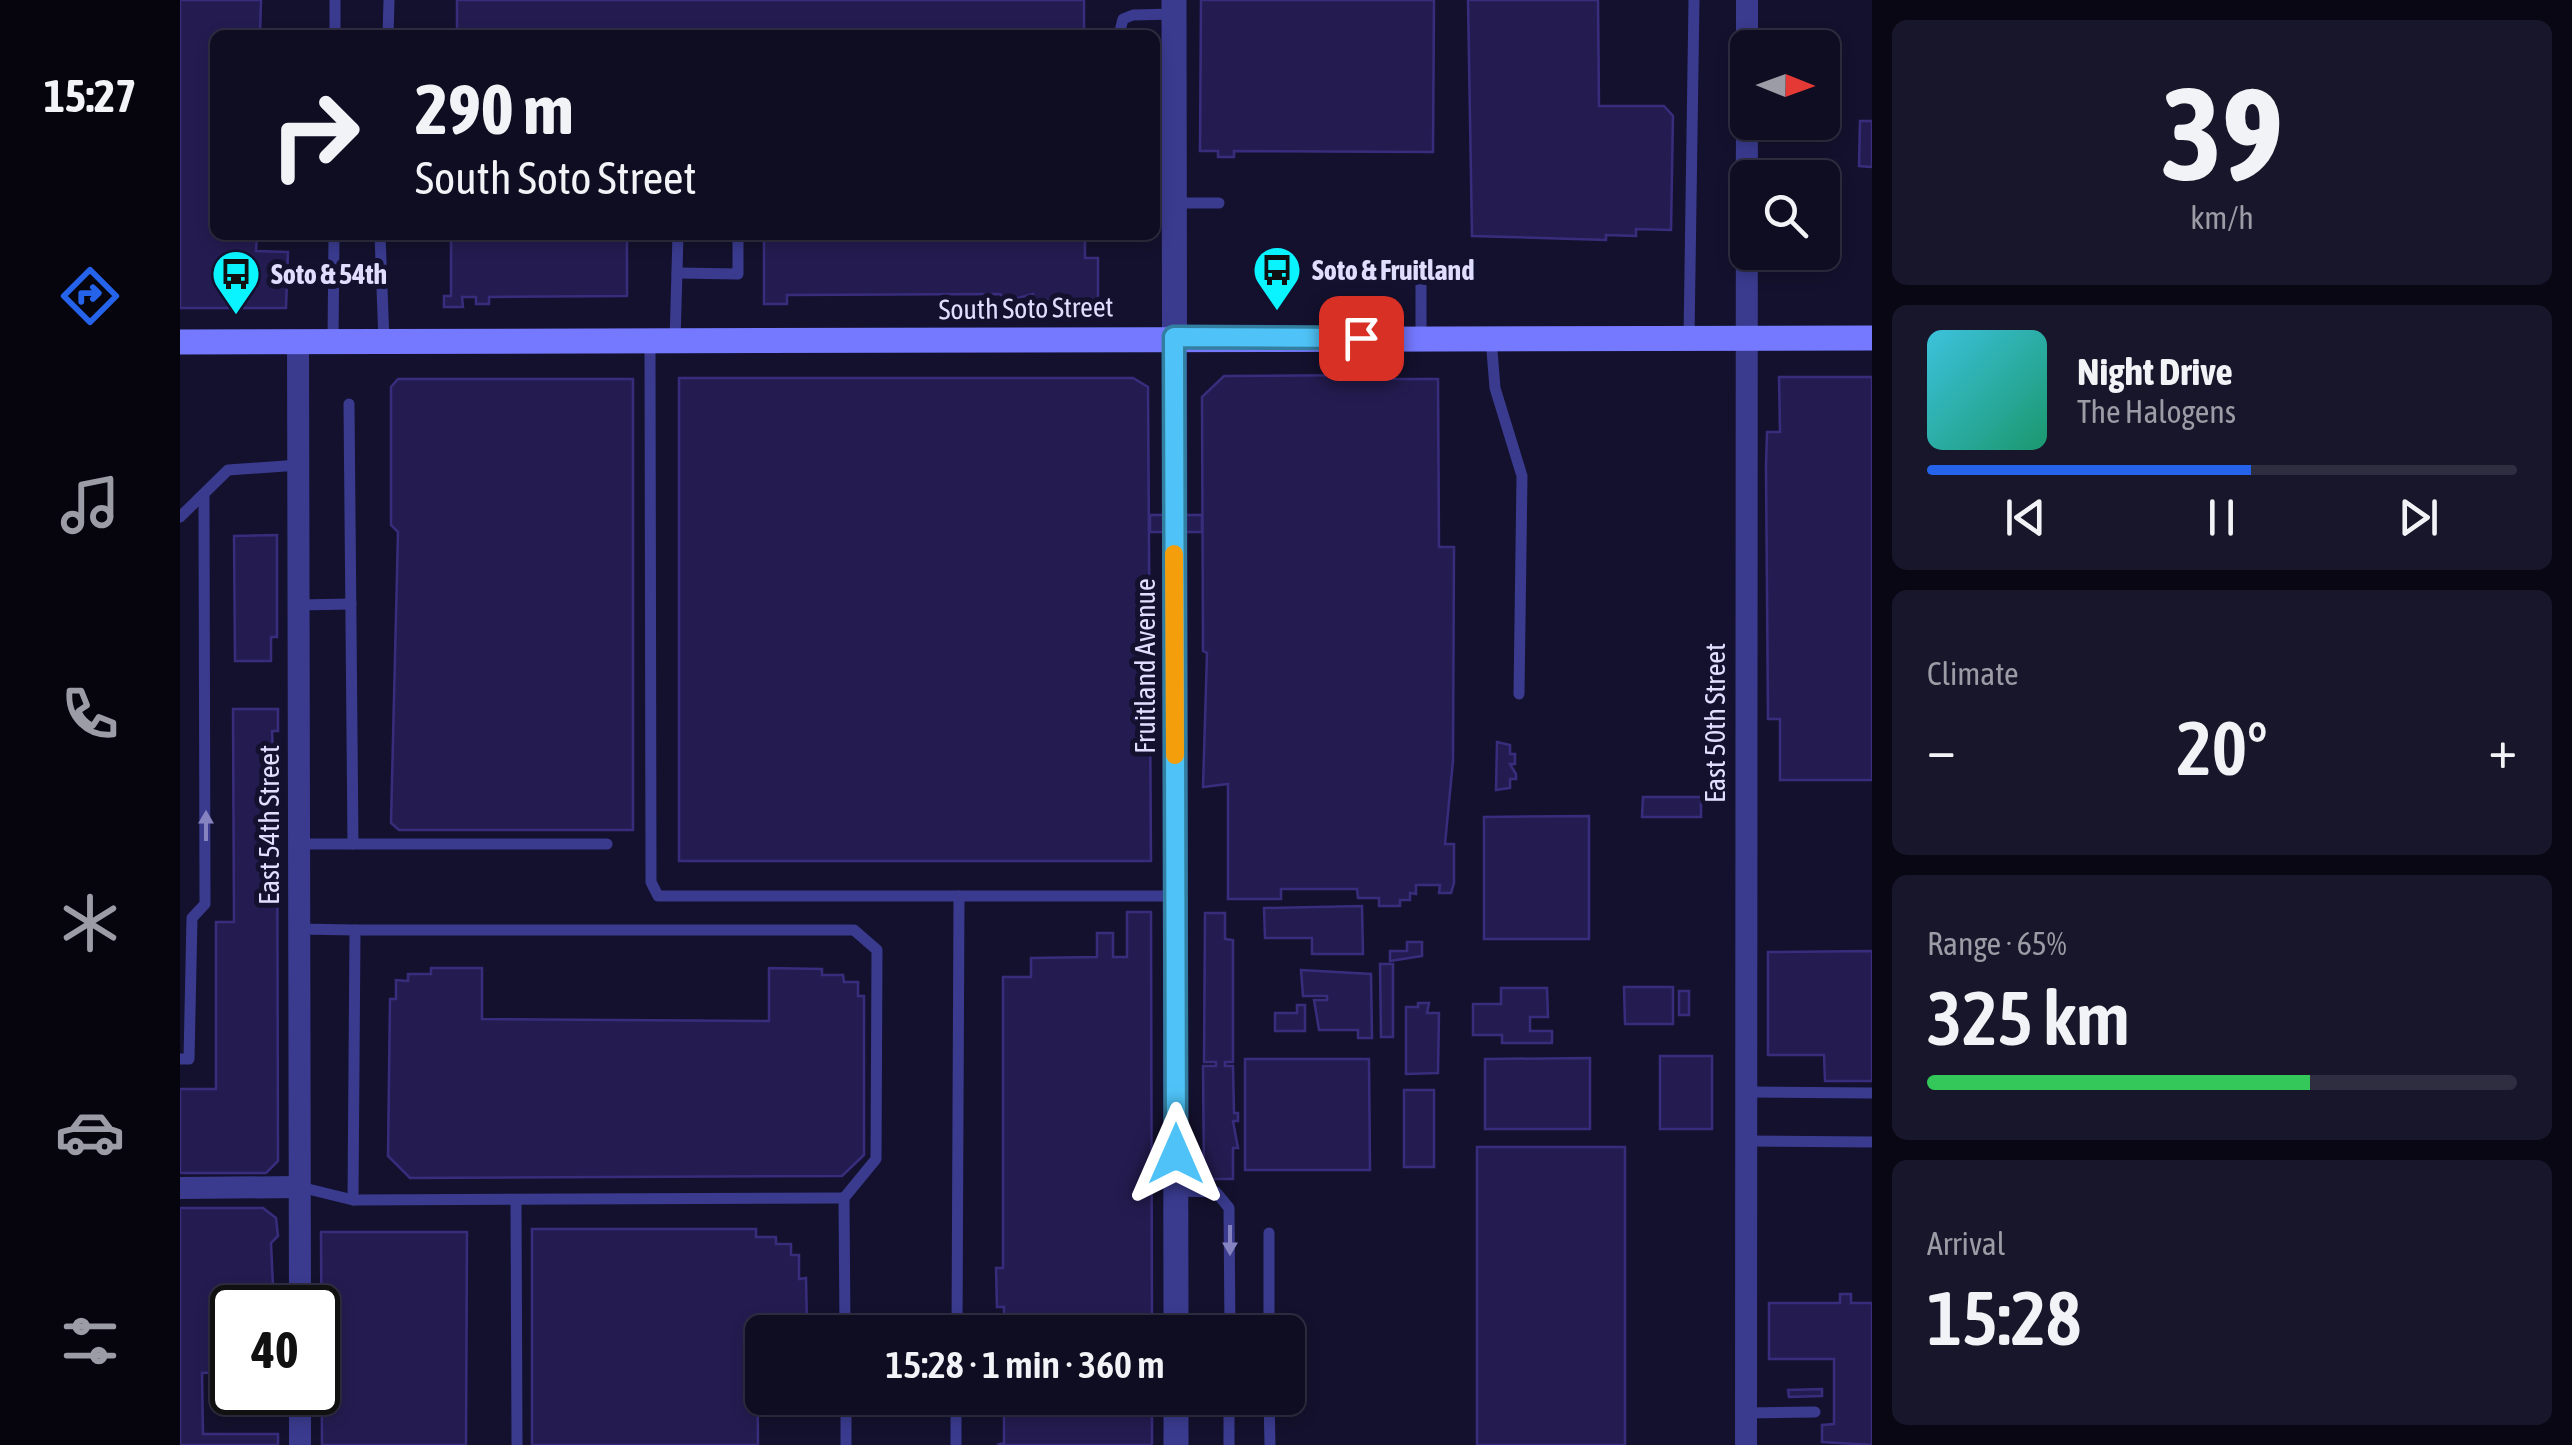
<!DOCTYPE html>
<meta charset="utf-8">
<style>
:root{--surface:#0f0d22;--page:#18162a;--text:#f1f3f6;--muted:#9b9ca5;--line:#2f2d40;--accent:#2563eb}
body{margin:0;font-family:"Asap Condensed",sans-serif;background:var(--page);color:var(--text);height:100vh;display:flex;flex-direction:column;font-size:38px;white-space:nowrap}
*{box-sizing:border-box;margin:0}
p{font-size:32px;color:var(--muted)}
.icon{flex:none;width:55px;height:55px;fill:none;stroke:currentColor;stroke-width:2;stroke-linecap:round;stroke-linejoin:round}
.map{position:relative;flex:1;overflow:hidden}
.drawer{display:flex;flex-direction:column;gap:20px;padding:20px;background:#080713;width:700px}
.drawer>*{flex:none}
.top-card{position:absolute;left:30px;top:30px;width:950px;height:210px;border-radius:15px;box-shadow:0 5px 15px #0003,0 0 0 2px var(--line);background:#0f0d22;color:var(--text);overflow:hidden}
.needle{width:65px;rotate:91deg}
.tools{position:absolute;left:1550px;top:30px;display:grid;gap:20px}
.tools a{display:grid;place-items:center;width:110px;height:110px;border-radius:15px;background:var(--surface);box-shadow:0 5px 15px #0003,0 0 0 2px var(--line);font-size:50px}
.speed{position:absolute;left:30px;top:1285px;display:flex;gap:20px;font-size:50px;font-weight:700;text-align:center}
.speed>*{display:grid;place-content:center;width:130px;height:130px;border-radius:50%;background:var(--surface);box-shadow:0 5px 15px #0003,0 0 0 2px var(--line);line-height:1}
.speed .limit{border:5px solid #111;border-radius:15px;background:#fff;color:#111}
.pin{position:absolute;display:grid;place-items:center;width:85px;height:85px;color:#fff;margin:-42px;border-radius:20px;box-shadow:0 5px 15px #0006}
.me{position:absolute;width:110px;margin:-55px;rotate:0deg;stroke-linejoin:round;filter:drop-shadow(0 0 8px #0008)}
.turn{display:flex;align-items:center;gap:35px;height:210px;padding:0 40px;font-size:45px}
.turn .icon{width:130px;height:130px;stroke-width:2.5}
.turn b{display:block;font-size:70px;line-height:85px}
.big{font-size:75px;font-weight:600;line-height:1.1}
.drawer .tile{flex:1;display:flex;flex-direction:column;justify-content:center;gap:15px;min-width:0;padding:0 35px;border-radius:15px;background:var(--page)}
.drawer .dial{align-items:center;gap:0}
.dial b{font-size:130px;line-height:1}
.song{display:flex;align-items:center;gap:30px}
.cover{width:120px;height:120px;border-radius:15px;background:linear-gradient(135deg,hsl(190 70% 55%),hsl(160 70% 35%))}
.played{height:10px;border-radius:5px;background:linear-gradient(90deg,var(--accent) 55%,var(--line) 55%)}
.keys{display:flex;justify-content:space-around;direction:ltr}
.heat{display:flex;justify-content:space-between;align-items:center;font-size:55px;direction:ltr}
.charge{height:15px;border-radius:8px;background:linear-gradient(90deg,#34c759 65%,var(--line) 0)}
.trip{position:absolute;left:565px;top:1315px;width:560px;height:100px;border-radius:15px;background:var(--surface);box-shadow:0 5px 15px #0003,0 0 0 2px var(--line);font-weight:600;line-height:100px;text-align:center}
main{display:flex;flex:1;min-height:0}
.dock{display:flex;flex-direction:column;width:180px;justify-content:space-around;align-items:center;background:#06050e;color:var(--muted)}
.dock .icon{width:70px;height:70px}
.dock .current{color:var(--accent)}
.dock b{font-size:45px;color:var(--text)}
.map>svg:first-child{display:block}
</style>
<main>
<nav class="dock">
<b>15:27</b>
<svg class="icon current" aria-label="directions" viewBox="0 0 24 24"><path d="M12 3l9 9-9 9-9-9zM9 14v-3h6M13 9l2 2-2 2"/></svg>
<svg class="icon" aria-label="music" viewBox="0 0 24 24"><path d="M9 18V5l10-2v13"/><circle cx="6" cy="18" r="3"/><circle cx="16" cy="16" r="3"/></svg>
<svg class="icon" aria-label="phone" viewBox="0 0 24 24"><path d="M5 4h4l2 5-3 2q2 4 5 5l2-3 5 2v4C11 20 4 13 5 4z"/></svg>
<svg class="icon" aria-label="climate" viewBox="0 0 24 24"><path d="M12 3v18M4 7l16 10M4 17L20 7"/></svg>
<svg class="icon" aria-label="car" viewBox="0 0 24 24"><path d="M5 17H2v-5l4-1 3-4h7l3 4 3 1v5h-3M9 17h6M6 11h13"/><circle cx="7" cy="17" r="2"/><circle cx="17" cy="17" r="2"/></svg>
<svg class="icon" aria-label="filters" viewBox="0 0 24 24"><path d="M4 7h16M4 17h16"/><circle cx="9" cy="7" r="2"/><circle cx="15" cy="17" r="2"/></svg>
</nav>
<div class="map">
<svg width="1692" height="1445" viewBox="0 0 1692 1445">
<rect width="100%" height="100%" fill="#14112e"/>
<g fill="#241c50" stroke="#382d7d" stroke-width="2.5">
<polygon points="0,0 81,0 80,35 35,35 35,235 77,235 76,251 108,252 106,308 0,308"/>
<rect x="277" y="0" width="627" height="35"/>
<polygon points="1021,0 1254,0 1253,152 1054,151 1054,157 1038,157 1038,151 1020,151"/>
<polygon points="1288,0 1418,0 1419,106 1484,106 1493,116 1491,230 1456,229 1456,236 1426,235 1426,240 1292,236"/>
<polygon points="1680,121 1692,121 1692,167 1679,166"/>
<polygon points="271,235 447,235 447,296 309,297 309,304 296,304 296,297 282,297 283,307 264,307 264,296 271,296"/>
<polygon points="584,235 905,235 905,258 918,258 918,300 853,300 853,294 827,301 820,294 607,295 607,304 584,304"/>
<polygon points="1187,375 1189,379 1258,379 1259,547 1274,547 1273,761 1265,844 1274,844 1274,883 1271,893 1259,893 1260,885 1236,885 1236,894 1230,893 1230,900 1220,900 1220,906 1199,906 1199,898 1178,898 1177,889 1101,889 1101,899 1048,899 1048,784 1023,787 1027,653 1023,651 1022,397 1044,376"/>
<polygon points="1599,377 1692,377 1692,780 1600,780 1600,719 1588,719 1586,467 1587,432 1600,432"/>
<polygon points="499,378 953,378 968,387 971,861 499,861"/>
<polygon points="218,379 453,379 453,830 219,830 211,823 218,532 211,525 211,387"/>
<rect x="970" y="515" width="52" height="17"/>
<polygon points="97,535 97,637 91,637 91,661 55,661 54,536"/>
<polygon points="53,709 98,709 98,731 92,731 93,752 97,752 98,1161 86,1173 0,1173 0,1089 36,1089 36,922 54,922"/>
<polygon points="1317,742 1330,745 1330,754 1335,754 1335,764 1330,764 1336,774 1336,779 1330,779 1330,788 1316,790"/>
<polygon points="1463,797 1521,797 1521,817 1462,817"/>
<polygon points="1409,816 1409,939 1304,939 1304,817"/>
<polygon points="1182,906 1183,954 1132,954 1132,938 1085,938 1084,908"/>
<polygon points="947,912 971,912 972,1332 824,1332 824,1307 817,1307 816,1268 823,1268 823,977 851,977 851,958 917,957 917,933 933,933 933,957 947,957"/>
<polygon points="1025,913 1045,913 1045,939 1053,940 1053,1062 1045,1062 1045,1066 1053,1066 1054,1113 1058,1113 1058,1121 1053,1121 1058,1148 1053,1148 1053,1179 1024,1179 1023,1066 1036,1066 1036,1062 1024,1062"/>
<polygon points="1227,942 1242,942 1242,956 1210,961 1210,951 1227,951"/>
<polygon points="1692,951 1692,1081 1645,1081 1644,1055 1588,1055 1588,952"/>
<polygon points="1200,964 1213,964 1213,1037 1201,1037"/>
<polygon points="251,968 302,968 302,1019 589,1021 589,968 642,969 642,975 663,975 664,982 678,982 678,996 684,996 684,1155 662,1176 230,1178 208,1156 210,999 216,999 216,980 228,981 228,974 251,974"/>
<polygon points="1121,970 1191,974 1192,1038 1178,1038 1178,1030 1139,1030 1134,1000 1147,1000 1147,996 1123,996"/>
<polygon points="1444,987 1493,987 1493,1024 1445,1024"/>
<polygon points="1321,988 1367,988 1368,1017 1350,1017 1350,1031 1372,1031 1372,1043 1322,1043 1322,1035 1293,1035 1293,1004 1321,1004"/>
<rect x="1499" y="991" width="10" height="24"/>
<polygon points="1238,1003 1249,1003 1247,1013 1259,1013 1258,1073 1226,1074 1226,1007 1238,1007"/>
<polygon points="1117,1005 1125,1005 1125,1031 1095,1031 1095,1013 1117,1013"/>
<rect x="1480" y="1056" width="52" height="73"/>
<polygon points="1410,1058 1410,1129 1305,1129 1305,1059"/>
<polygon points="1065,1059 1189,1059 1190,1170 1065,1170"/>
<rect x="1224" y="1090" width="30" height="77"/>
<rect x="1297" y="1147" width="148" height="298"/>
<polygon points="0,1208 83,1208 96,1218 98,1236 91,1243 94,1308 52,1308 50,1372 22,1373 23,1434 98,1434 98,1445 0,1445"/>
<polygon points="352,1229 576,1229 576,1237 596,1237 596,1244 611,1244 611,1255 619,1255 619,1279 626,1278 627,1325 577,1326 578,1445 352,1445"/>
<polygon points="141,1232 287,1232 286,1445 142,1445"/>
<polygon points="1660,1294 1671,1294 1671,1303 1692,1303 1692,1445 1642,1442 1642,1425 1654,1424 1654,1359 1589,1359 1589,1303 1660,1303"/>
<polygon points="1642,1389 1642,1396 1609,1397 1608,1390"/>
<polygon points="824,1398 972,1398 972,1445 817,1445 824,1443"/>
</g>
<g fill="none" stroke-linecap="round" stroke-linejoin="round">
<g stroke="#3a3b8f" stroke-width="11">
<polyline points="155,35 155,0"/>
<polyline points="208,35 209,0"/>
<polyline points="939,35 943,19 953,15 994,14"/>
<polyline points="994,203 1039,203"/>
<polyline points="200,235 204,341"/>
<polyline points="497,273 558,274 558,235"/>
<polyline points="1241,337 1241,281"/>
<polyline points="1311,338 1315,388 1342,476 1339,694"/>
<polyline points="1509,338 1514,0"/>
<polyline points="153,342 154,235"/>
<polyline points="470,342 471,882 478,896 995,896"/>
<polyline points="495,342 498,235"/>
<polyline points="169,404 173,844"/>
<polyline points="0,517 48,470 119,465"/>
<polyline points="119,605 171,604"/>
<polyline points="119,844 427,844"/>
<polyline points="119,929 175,930 173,1200"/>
<polyline points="175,930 674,930 697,950 696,1159 664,1198 665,1332"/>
<polyline points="0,1059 9,1059 12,918 25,904 24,497"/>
<polyline points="1566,1092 1692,1093"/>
<polyline points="1566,1141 1692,1142"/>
<polyline points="120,1187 173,1200 664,1198"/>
<polyline points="996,1191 1036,1192 1049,1208 1050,1332"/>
<polyline points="336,1202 337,1445"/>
<polyline points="1089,1233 1089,1332"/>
<polyline points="777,1332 779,896"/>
<polyline points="666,1398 666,1445"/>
<polyline points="1089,1398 1090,1445"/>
<polyline points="1566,1413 1635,1412"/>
<polyline points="776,1445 776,1398"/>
<polyline points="1049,1445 1049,1398"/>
</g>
<g stroke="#3a3b8f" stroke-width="22">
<polyline points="118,342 120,1308"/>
<polyline points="0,1188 120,1187"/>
<polyline points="120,1392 120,1445"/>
<polyline points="1566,1445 1567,0"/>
</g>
<g stroke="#3a3b8f" stroke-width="25">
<polyline points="994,0 996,1332"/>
<polyline points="996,1398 996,1445"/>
</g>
<polyline stroke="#7579ff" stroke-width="25" points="0,342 1692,338"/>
</g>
<defs><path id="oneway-solid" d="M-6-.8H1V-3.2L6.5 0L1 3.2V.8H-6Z" transform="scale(2.5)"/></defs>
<g fill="#8584c1">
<use href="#oneway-solid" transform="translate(26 826) rotate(-90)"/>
<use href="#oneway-solid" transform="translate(1050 1240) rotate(90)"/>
</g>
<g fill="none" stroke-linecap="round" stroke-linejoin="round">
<g stroke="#337fa1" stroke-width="25">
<polyline id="route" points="996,1154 994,337 1181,338"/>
</g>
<use href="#route" stroke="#4fc3f7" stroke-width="18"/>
<polyline stroke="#f59e0b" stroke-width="18" points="994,554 995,755"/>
</g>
<defs>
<g id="bus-pin" transform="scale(2.5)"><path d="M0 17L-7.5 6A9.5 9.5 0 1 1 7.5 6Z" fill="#0af4ff" stroke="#14112e"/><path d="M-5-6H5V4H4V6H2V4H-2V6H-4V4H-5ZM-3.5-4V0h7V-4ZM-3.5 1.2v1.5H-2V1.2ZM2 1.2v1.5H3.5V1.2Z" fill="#111"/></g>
</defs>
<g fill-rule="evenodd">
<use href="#bus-pin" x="1097" y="270"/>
<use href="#bus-pin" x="56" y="274"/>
</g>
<g text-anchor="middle" stroke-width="10" stroke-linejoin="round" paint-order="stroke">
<g font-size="28" font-weight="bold" fill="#e0deff" stroke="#14112e" text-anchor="start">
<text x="1132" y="280">Soto &amp; Fruitland</text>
<text x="91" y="284">Soto &amp; 54th</text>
</g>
<g font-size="28" fill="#e0deff" stroke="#14112e">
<text transform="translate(846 308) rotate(-1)" y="10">South Soto Street</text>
<text transform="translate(965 666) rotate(-90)" y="10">Fruitland Avenue</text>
<text transform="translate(1535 723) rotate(-90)" y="10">East 50th Street</text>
<text transform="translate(89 825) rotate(-90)" y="10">East 54th Street</text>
</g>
</g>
</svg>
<div class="tools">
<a><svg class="needle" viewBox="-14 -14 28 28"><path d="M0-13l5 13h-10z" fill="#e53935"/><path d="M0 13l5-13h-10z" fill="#9b9ca5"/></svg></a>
<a><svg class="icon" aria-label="search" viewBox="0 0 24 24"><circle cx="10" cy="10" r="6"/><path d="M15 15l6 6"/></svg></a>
</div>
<div class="speed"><div class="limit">40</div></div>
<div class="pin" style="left:1181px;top:338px;background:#d93025"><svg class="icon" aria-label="arrive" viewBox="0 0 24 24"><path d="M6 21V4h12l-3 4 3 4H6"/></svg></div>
<svg class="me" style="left:996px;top:1154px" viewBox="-20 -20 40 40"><path d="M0-17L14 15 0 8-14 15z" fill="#4fc3f7" stroke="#fff" stroke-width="4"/></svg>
<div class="trip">15:28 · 1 min · 360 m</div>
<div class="top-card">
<div class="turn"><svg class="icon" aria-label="right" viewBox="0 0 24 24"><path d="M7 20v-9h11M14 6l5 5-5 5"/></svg><div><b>290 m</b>South Soto Street</div></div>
</div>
</div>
<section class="drawer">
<div class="tile dial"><b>39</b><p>km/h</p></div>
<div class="tile">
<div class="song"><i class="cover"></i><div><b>Night Drive</b><p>The Halogens</p></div></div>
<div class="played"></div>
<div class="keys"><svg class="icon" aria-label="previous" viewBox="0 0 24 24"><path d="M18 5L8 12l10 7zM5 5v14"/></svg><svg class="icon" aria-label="pause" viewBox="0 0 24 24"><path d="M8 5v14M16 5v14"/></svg><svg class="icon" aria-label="next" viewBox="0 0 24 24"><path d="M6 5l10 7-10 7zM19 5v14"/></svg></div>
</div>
<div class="tile"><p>Climate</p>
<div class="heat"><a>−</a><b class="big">20°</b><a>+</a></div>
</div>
<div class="tile"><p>Range · 65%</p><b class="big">325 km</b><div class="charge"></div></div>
<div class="tile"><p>Arrival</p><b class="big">15:28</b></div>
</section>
</main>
